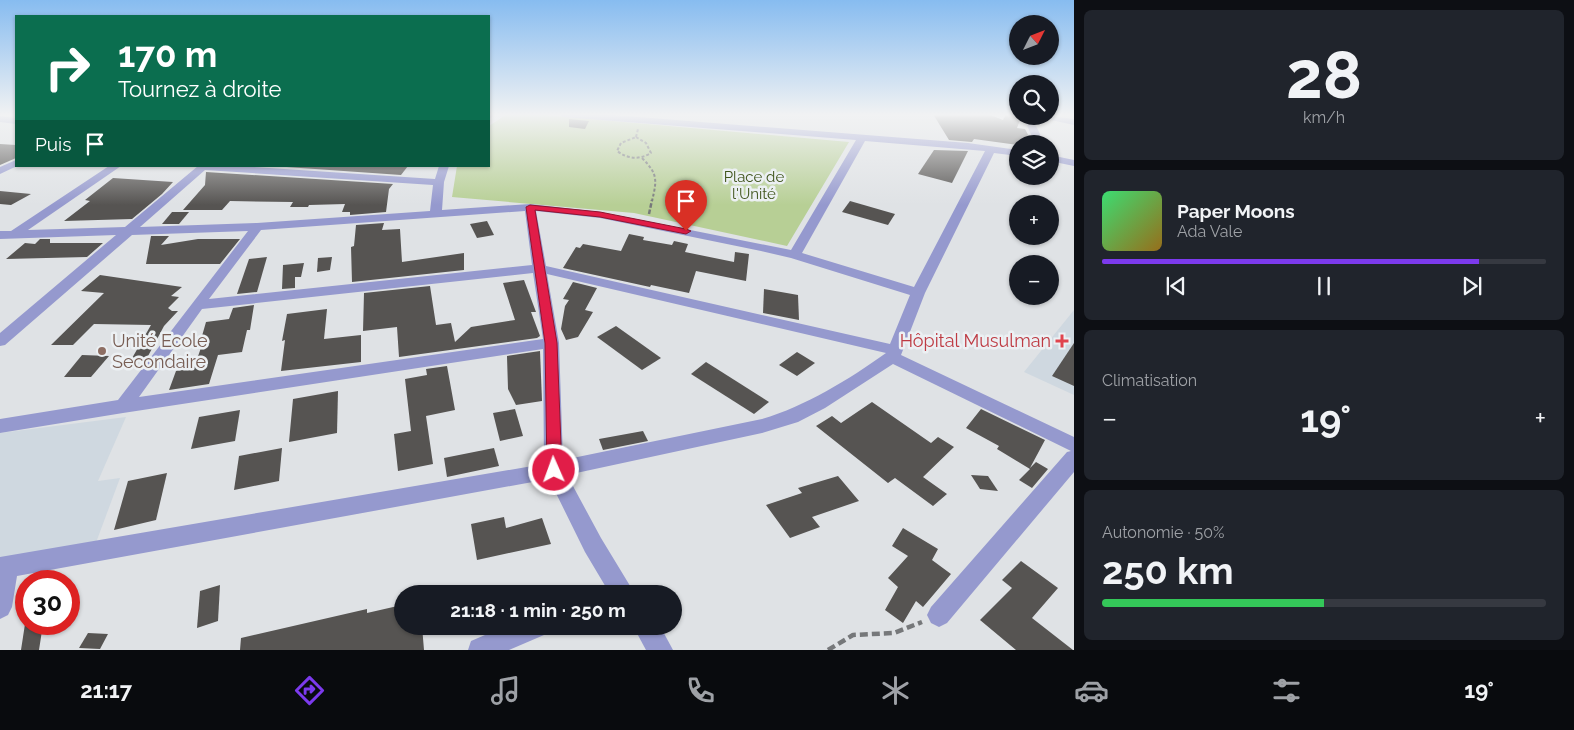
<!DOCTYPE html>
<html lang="fr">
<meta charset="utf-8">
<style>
:root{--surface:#171b24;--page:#20242c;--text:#f1f3f6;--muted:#9ea1a6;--line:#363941;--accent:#7c3aed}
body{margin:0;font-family:Raleway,sans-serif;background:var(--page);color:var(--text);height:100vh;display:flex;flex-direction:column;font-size:19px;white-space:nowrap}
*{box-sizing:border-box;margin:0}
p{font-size:16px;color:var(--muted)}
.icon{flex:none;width:28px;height:28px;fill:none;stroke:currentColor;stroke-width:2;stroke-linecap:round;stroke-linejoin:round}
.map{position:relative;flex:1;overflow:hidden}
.drawer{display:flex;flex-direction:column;gap:10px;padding:10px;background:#0d0f14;width:500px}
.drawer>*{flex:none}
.guide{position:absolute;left:15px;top:15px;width:475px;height:152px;border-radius:0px;box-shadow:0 1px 4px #0004;background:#0b6e4f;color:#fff;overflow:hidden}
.needle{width:32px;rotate:48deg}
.controls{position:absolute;left:1009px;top:15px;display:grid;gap:10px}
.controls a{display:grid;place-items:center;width:50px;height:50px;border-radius:50%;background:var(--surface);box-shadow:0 1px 4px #0004;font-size:25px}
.speed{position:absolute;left:15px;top:570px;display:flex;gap:10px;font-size:25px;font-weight:700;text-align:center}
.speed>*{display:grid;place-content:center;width:65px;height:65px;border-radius:50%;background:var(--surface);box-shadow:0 1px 4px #0004;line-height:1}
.speed .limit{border:8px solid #d22;background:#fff;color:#111}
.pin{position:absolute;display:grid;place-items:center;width:42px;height:42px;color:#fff;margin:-51px -21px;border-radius:50% 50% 50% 0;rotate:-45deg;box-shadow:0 0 5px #0007}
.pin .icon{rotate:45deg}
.me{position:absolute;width:55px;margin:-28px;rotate:358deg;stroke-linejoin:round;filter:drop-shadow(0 0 4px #0008)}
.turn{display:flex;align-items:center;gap:18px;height:105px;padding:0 20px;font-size:22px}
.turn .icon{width:65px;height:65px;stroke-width:2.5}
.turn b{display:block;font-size:35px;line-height:42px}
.then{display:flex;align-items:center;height:48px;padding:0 20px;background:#0003;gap:10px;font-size:19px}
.big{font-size:38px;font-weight:700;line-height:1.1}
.drawer .widget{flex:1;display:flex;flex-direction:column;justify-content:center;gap:8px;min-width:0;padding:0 18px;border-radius:8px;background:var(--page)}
.drawer .dial{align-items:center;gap:0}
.dial b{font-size:65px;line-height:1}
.song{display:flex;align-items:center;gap:15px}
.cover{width:60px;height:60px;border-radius:8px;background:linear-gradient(135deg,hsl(140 70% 55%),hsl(40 70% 35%))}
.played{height:5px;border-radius:2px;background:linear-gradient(90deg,var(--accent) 85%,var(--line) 85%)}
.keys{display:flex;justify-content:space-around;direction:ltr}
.heat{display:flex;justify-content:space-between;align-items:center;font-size:28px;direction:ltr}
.charge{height:8px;border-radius:4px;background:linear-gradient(90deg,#34c759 50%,var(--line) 0)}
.trip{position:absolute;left:394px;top:585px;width:288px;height:50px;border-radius:25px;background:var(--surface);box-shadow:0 1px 4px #0004;font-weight:700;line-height:50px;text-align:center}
.dock{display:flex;height:80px;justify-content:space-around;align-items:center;background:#090b0e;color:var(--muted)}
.dock .icon{width:35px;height:35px}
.dock .active{color:var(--accent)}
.dock b{font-size:22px;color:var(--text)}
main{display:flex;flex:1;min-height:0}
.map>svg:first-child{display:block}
</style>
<main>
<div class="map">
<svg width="1074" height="650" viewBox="0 0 1074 650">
<rect width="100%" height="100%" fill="#dfe2e5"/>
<g fill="#cfd8e0">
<polygon points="1074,310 1074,395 1024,372"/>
<polygon points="126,417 98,481 120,478 94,548 0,563 0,433"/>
</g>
<polygon fill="#b7cf95" points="507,114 534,114 849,142 787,246 634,213 452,197 457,166 489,166 489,126"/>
<g fill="#565452">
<polygon points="933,114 988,114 1003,120 1006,114 1021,117 1017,128 1025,129 1033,144 1018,145 974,139 972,142 949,140"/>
<polygon points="569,119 589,121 585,129 569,127"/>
<polygon points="0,144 16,145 16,158 0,165"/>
<polygon points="934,150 968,151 952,183 918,174"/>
<polygon points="272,166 408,166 401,175"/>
<polygon points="206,172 393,184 389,189 386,212 350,215 350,212 342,212 345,204 309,205 308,207 290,207 293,202 230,201 222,210 183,210 205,185"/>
<polygon points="113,178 173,182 162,194 132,219 64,221 90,201 85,200"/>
<polygon points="0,191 31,194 11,205 0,204"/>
<polygon points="850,201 895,214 888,225 842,212"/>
<polygon points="172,212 189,212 179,224 162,224"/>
<polygon points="487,221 494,235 477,238 470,224"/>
<polygon points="384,223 382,230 400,229 402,262 464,253 464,270 352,282 351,247 354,246 356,225"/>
<polygon points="629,234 644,237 643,240 672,245 674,241 688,244 685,252 734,262 735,252 749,254 746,281 696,271 689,293 651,285 650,287 563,268 576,247 580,248 583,244 621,251"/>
<polygon points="151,236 169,236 161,245 198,239 240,239 220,264 146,264"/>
<polygon points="40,239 50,239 50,243 103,243 87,257 6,259 25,243 35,244"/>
<polygon points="267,257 257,292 237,294 249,259"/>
<polygon points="332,257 330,270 317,272 318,258"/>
<polygon points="304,263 301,277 295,277 295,288 282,289 283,265"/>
<polygon points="100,275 182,287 171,296 179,297 168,308 172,311 178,311 164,326 147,358 131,360 151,325 94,324 73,345 51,345 104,293 81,291"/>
<polygon points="524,280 536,312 531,312 540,336 537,338 399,357 397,327 363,331 364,293 430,286 436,325 451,323 455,342 471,327 515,320 503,283"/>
<polygon points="573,282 597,288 585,310 593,312 578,337 566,340 561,329 565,306 569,300 563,299"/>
<polygon points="764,289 798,295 799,320 763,313"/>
<polygon points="254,305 250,330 247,330 242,352 218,355 209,384 169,390 176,371 194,368 205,336 202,336 206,322 229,319 233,308"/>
<polygon points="327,309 324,339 361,335 361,362 281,371 285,340 282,341 287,314"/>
<polygon points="616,326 661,358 642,370 597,337"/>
<polygon points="1074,343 1074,386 1052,376"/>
<polygon points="540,351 542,401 516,405 508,389 507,356"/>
<polygon points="797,352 815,363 797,376 779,365"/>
<polygon points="82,355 109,356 91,377 64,377"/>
<polygon points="706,362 769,402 754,414 691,374"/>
<polygon points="447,366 455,410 426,416 433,464 398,471 394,434 411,431 405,379 427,375 426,369"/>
<polygon points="338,391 337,433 289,442 293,399"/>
<polygon points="872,402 931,443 938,437 954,447 923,477 947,494 933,506 895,478 888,483 816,426 832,416 841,423"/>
<polygon points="515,409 523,436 500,441 493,413"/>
<polygon points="981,409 1045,440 1030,468 1036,462 1048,469 1032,488 1019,480 1030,469 997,449 999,446 966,428"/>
<polygon points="240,410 235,441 191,449 199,417"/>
<polygon points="643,431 648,441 603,450 599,439"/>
<polygon points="282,448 279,481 234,490 239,456"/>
<polygon points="494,448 499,466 447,477 444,458"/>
<polygon points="167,473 156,520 114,530 128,481"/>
<polygon points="971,475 988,476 998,491 980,489"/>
<polygon points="838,476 859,501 812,517 820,527 790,538 766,505 802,493 798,488"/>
<polygon points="504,517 506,528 542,518 551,544 477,560 471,524"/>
<polygon points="903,528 938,549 932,560 951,574 923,607 916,601 903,623 885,610 898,587 888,578 908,556 892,546"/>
<polygon points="1021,561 1058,588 1032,618 1073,650 1016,650 980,620 1012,588 1002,580"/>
<polygon points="220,585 218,621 197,628 200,591"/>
<polygon points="402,605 402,626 422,626 424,650 240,650 241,638 367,609 367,613"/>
<polygon points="25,624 43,624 39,650 21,650"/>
<polygon points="88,633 108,634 100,649 79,648"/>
</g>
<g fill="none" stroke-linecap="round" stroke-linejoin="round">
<g stroke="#76787a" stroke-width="2" stroke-dasharray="3 2" stroke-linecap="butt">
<path d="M636,137L646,143L651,153C639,160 628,159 617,151L621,143Z"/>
<polyline points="636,137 638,129"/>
<path d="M642,158C658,174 657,180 652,201"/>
</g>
<polyline stroke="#76787a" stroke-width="2.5" stroke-dasharray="4.5 2" stroke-linecap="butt" points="649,214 652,200"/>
<polyline stroke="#76787a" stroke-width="4.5" stroke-dasharray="8 4" stroke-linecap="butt" points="828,650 853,635 894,633 922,622"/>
<g fill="#9599ce" fill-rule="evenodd">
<polygon points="489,114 495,114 489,119"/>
<path d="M559,114H601L968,143L1018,150V156L994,153L925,293L901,355L1074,437V472L947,623L939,627L931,623L927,615L931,607L1067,452L1071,451L893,364L825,408L798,422L762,433L567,475L601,538L635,594H610L585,552L549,479L17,576L12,607L8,615L0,619V557L544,464L543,349L123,413L0,433V419L118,400L248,231L132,235L5,345L0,346V333L116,235L0,239V231H11L109,166H121L28,230L125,227L198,166H240L435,179L439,166H449L444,182L442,210L530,204L600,212L791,250L856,140L563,117ZM865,141L985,151L914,287L802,253ZM205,170L433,185L430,211L257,223L140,227ZM525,211L532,265L209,299L261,230ZM536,211L600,218L761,251L791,258L910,295L890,344L546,266ZM533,273L543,339L139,397L202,309ZM547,274L886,353C848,380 806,406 762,419L563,460L559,343Z"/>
<polygon points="0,116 16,118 16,124 0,122"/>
<polygon points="1023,116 1031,116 1045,144 1035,144"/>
<polygon points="1033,116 1050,116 1074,119 1074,125"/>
<polygon points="1050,155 1074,160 1074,166 1050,161"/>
<polygon points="16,160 17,166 0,174 0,167"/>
<polygon points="506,626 547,626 544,635 509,650 468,650 471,641"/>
<polygon points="633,626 660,626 673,650 646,650"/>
</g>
</g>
<linearGradient id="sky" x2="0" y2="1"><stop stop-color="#87bcf0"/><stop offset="0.56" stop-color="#f1f2f3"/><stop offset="1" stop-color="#f1f2f3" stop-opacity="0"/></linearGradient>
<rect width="1074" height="205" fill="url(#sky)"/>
<polygon fill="#e11d48" stroke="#92132f" points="530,205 600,212 686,229 691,231 686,234 600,217 535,210 557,343 562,470 559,475 554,477 549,475 547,470 545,343 526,207"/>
<path fill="#e0444e" stroke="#ecf0f3" stroke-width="2" d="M1059.5 333.5h5v5h5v5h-5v5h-5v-5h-5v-5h5z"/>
<circle fill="#8d6e63" stroke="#ecf0f3" stroke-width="2" cx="102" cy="351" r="5"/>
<g text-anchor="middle" stroke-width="5" stroke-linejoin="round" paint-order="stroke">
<g font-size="15" fill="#3f541b" stroke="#ecf0f3">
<text x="754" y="182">Place de<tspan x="754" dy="17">l'Unité</tspan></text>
</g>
<g font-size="18" fill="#785e54" stroke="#ecf0f3" text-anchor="start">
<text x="112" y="347">Unité Ecole<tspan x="112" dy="21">Secondaire</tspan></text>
</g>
<g font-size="18" fill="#be3a42" stroke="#ecf0f3" text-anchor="end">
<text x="1051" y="347">Hôpital Musulman</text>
</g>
</g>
</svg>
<div class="controls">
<a><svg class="needle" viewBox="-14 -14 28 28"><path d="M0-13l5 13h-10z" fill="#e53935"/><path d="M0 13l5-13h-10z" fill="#9ea1a6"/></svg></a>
<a><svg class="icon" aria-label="search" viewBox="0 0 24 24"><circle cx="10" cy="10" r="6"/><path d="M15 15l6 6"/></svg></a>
<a><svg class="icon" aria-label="layers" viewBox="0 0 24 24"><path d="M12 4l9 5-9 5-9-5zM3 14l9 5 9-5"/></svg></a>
<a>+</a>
<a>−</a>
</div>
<div class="speed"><div class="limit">30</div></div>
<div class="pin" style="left:686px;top:231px;background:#d93025"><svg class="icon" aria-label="arrive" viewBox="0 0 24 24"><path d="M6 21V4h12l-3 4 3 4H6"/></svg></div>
<svg class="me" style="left:554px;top:470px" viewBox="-20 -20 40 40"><circle r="17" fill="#e11d48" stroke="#fff" stroke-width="3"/><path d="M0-11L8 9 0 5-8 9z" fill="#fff"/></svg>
<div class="trip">21:18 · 1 min · 250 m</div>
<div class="guide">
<div class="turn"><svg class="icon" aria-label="right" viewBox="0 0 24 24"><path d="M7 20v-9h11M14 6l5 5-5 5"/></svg><div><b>170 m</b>Tournez à droite</div></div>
<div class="then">Puis<svg class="icon" aria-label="arrive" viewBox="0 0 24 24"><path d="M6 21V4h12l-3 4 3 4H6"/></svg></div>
</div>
</div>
<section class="drawer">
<div class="widget dial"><b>28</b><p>km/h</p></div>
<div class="widget">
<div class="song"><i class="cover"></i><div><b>Paper Moons</b><p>Ada Vale</p></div></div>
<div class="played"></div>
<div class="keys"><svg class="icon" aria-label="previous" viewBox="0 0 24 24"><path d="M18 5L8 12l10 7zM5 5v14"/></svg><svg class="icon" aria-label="pause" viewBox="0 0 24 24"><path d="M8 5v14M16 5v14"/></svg><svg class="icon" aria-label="next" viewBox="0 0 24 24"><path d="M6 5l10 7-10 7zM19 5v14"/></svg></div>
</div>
<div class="widget"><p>Climatisation</p>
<div class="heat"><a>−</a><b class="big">19°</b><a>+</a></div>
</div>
<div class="widget"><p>Autonomie · 50%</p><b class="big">250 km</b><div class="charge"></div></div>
</section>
</main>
<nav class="dock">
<b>21:17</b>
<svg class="icon active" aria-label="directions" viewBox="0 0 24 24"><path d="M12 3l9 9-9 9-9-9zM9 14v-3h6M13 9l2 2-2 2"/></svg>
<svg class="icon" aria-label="music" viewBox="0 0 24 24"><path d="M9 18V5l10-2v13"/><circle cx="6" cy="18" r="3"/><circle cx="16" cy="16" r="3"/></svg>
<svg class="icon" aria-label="phone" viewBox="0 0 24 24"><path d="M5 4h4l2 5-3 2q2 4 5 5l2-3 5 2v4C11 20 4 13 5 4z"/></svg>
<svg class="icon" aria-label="climate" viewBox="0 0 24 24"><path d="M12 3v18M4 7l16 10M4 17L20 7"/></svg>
<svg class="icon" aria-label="car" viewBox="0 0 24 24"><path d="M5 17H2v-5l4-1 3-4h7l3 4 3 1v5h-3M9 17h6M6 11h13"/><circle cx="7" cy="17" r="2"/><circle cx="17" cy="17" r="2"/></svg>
<svg class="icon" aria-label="filters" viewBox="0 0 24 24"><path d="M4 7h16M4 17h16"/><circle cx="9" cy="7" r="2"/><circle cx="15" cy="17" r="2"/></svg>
<b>19°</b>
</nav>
